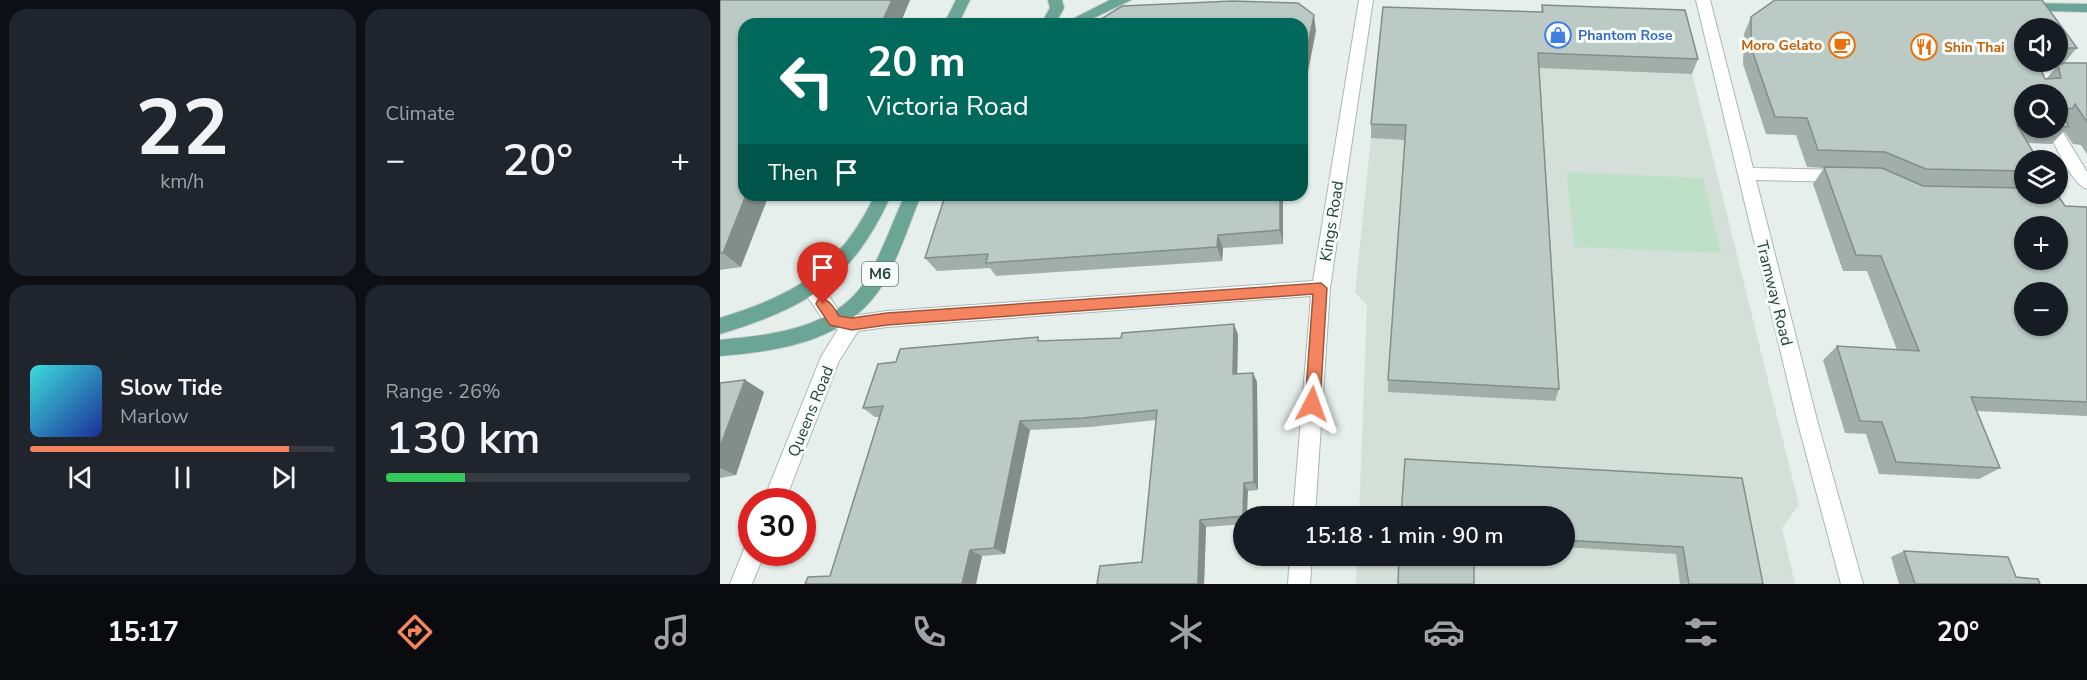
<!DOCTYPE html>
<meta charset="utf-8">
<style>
:root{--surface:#171b24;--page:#20242c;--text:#f1f3f6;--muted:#9ea1a6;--line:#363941;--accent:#f4845f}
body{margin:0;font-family:"Nunito Sans",sans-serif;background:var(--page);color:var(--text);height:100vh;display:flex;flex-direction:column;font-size:22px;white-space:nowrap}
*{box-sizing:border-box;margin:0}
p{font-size:20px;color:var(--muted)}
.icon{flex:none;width:33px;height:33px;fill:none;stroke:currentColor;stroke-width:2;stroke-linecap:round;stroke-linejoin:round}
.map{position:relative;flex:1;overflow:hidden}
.details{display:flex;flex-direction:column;gap:9px;padding:9px;background:#0d0f14;width:720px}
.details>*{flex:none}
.guide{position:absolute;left:18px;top:18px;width:570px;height:183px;border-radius:18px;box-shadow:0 2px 4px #0004;background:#00695c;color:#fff;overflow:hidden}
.fabs{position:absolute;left:1294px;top:18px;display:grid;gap:12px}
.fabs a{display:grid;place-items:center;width:54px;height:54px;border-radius:50%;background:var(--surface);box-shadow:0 2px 4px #0004;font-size:30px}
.speed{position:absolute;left:18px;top:488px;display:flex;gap:12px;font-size:30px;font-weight:700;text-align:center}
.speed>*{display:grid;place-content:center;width:78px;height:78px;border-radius:50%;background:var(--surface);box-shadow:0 2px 4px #0004;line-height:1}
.speed .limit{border:9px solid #d22;background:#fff;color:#111}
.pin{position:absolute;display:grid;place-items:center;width:51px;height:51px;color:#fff;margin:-62px -26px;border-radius:50% 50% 50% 0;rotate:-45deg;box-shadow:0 0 6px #0007}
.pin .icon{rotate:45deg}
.me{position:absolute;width:66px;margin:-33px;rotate:4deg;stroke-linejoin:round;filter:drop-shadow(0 0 4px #0008)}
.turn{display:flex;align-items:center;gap:21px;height:126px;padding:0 30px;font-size:27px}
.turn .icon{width:78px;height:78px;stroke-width:2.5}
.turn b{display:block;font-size:42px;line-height:51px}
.then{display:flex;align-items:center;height:57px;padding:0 30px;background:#0003;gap:12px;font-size:22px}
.big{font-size:45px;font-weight:600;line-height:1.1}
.details .widget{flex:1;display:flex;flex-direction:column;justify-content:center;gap:9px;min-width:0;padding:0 21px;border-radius:18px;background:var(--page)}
.details .dial{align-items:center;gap:0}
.dial b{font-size:78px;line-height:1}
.song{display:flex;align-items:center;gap:18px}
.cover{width:72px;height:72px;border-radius:9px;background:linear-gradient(135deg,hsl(180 70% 55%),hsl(230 70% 35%))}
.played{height:6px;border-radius:3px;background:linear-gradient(90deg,var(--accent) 85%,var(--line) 85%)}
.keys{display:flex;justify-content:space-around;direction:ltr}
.heat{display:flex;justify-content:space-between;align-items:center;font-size:33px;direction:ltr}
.charge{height:9px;border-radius:4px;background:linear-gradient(90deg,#34c759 26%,var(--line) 0)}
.details .tiles{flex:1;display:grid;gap:9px;grid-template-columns:repeat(2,1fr)}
.trip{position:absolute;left:513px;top:506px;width:342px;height:60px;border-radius:30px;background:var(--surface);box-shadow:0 2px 4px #0004;font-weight:600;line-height:60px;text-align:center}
.tab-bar{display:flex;height:96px;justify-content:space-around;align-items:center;background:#090b0e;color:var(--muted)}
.tab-bar .icon{width:42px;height:42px}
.tab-bar .on{color:var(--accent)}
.tab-bar b{font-size:27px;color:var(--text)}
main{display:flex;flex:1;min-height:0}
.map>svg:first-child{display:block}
</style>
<main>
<section class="details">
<div class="tiles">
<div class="widget dial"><b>22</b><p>km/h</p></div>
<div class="widget"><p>Climate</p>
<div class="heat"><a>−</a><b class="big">20°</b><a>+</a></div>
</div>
<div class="widget">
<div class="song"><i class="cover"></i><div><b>Slow Tide</b><p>Marlow</p></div></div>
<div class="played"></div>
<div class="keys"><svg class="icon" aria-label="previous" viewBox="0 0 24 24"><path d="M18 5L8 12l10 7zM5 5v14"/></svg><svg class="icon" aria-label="pause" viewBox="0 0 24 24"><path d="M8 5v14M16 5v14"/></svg><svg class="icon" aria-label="next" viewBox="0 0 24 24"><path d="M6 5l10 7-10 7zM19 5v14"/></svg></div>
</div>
<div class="widget"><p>Range · 26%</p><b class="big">130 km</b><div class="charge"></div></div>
</div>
</section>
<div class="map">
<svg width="1367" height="584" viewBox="0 0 1367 584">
<rect width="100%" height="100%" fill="#e6efeb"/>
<polygon fill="#d4dfda" points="663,22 960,25 1079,505 1062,528 1075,584 636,584 637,555 844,555 844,516 639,516 647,305 635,293"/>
<polygon fill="#bfe0c8" points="847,172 983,178 1001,253 854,247"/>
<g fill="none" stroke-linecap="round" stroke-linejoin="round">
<g stroke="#a8b8b2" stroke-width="2">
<g id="minor">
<path d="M639,0H653L610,288L595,516H573L591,296L167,327L138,331L119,361L65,501H43L101,357L118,329L108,327L85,293L82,288L85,283C101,277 112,302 121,314L132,316L167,311L593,281Z"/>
<polygon points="976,0 990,0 1033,168 1122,170 1128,172 1130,176 1128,180 1122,182 1036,180 1097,420 1143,584 1121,584 1077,420"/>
<polygon points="1326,68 1367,69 1367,79 1328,78 1320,81 1323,94 1309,94 1305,79 1307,76"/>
<path d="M1338,124L1367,172V189C1351,184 1335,143 1326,128H1338Z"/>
<polygon points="32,542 32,552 45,552 32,584 10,584 26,544"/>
<polygon points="570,555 592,555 590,584 568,584"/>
</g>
</g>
<g stroke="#c2cac8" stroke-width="2">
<g id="major">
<polygon points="236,0 250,0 238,24 224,24"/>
<polygon points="328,0 342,0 344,8 335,24 321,24 330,8"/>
<polygon points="390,0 411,0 361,24 343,24"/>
<polygon points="1303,3 1367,4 1367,12 1298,10 1296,7"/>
<path d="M155,195H171C132,281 88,307 0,334V318C76,295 120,268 155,195Z"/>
<path d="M185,195H201C189,224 179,257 163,284C129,341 60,351 0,356V340C54,335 120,328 149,275C163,250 173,221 185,195Z"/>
</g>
</g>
<use href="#minor" fill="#fff" fill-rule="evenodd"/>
<use href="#major" fill="#6aa596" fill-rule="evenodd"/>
</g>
<g fill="#a1aea9" fill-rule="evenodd">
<polygon points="0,0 190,0 180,24 24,24 21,267 0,270"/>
<path d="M1055,0H1322L1357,48L1344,63H1367V154L1361,145L1353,144L1344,131L1332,144L1308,143L1318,160H1305V194H1337L1345,206L1367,207V416L1257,411L1280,468L1259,479L1159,474L1146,434L1125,433L1103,360L1117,346L1177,350L1147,271H1123L1093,184L1104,168L1087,167L1076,135L1046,134L1023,64L1024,34L1031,17ZM1305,28H1338V62H1305ZM1325,66H1337L1326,79H1325L1320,68ZM1305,94H1338V126H1341H1338V128H1305ZM1305,226H1338V260H1305ZM1305,292H1338V326H1305Z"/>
<polygon points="822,5 978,59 972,74 819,68 839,389 835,401 668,392 668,380 685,140 651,138 651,124 821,12"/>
<polygon points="252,195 563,195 563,244 503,248 502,261 276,276 270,268 217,271 205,258"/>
<polygon points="514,324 518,335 517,374 533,373 537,382 538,490 528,491 524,516 524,524 486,527 484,584 377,584 422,562 436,420 370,427 310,430 285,554 262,556 256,584 85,584 110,576 159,417 155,417 143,408 176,362 321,341 401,338"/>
<polygon points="25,380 44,392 16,475 0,478 0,383"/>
<polygon points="1022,478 1043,584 960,584 956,554 844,547 844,516"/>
<polygon points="1184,551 1296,577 1320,584 1179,584 1171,557"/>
</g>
<g fill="#838d89">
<polygon points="172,0 190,0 180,24 161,24"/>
<polygon points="594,15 596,31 582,102 582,76"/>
<polygon points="1317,62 1329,62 1325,66 1305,75"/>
<polygon points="26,195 49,195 21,267 3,253"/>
<polygon points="560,195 563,195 563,244 560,230"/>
<polygon points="498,235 503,248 502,261 497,247"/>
<polygon points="514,324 518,335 517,384 513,374"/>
<polygon points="533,373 537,382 538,490 534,482"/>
<polygon points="25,380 44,392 16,475 0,468 0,447"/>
<polygon points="300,421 310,430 285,554 274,548"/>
<polygon points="524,483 528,491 527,516 524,516 524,517 523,516"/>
<polygon points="480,520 486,527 484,584 478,584"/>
<polygon points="250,550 262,556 256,584 242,584"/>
</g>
<g fill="#bbcac4" stroke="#838d89" stroke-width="1.5" fill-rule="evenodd">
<polygon points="0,0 172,0 161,24 24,24 24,195 26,195 3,253 0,253"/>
<polygon points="1055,0 1322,0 1357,48 1341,48 1338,49 1338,28 1305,28 1305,62 1318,62 1325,79 1341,78 1338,65 1344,63 1367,63 1367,122 1355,104 1353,108 1340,110 1349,127 1338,126 1338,94 1305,94 1305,125 1297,125 1318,160 1305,160 1305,171 1206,169 1165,152 1098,150 1087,118 1055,117 1031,47 1031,17"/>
<polygon points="513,1 578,3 594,15 582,76 582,24 373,24 402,6"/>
<polygon points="822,5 965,10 978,59 818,53 839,389 668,380 686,125 651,124 663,7 823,12"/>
<path d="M1104,167L1162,168L1203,186L1305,188V194H1337L1345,206L1367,207V402L1251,397L1280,468L1176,462L1162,422L1140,421L1117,346L1199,351L1161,256L1136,255ZM1305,226H1338V260H1305ZM1305,292H1338V326H1305Z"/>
<polygon points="252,195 560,195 560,230 498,235 497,247 266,263 268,254 205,258 224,199 251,197"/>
<polygon points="514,324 513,374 533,373 534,482 524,483 523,516 480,520 478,584 377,584 380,566 422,562 437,410 363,418 300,421 274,548 250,550 242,584 85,584 88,577 110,576 163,406 143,408 158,364 176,362 180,349 318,337 318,341 401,338 402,333"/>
<polygon points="25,380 0,447 0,383"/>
<polygon points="685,459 1022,478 1043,584 969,584 963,547 844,540 844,516 681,516"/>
<polygon points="1184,551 1288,557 1296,577 1318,579 1320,584 1195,584"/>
<polygon points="679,555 754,555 754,584 678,584"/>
</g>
<path fill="#f4845f" stroke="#9f563e" stroke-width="1.5" d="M601,283L607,288L600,404L598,408L592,410L587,408L585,404L593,294L167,325L132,330L110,325L96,304L98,300C109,297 114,308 119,316L132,318L167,313Z"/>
<defs>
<g id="shop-ring" transform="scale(1.35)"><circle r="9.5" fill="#f7fbf9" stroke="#3f7fe0" stroke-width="1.5"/><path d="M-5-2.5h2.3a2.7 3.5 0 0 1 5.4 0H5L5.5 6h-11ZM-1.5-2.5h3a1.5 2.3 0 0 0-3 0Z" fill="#3f7fe0"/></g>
<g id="cafe-ring" transform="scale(1.35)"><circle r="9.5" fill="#f7fbf9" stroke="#e8710a" stroke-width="1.5"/><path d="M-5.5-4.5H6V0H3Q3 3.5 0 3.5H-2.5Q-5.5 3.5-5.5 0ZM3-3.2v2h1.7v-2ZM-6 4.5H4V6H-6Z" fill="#e8710a"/></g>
<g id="restaurant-ring" transform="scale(1.35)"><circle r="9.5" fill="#f7fbf9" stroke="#e8710a" stroke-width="1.5"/><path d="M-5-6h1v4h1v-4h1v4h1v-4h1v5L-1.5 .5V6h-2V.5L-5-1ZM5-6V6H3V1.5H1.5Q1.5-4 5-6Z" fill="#e8710a"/></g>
</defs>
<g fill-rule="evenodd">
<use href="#shop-ring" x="838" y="35"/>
<use href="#cafe-ring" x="1122" y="45"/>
<use href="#restaurant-ring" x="1204" y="47"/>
</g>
<g text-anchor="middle" stroke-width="6" stroke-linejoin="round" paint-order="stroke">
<g font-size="14" font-weight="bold" fill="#366cbe" stroke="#f7fbf9" text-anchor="start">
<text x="858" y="40">Phantom Rose</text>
</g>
<g font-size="14" font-weight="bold" fill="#c56008" stroke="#f7fbf9" text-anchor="end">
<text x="1102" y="50">Moro Gelato</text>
<text x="1224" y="52" text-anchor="start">Shin Thai</text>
</g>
<rect fill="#f7fbf9" stroke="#637a73" stroke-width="1.5" x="142" y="262" width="36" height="24" rx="4.5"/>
<g font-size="15" font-weight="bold" fill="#24423a">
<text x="160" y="279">M6</text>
</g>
<g font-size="16" fill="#24423a" stroke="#f7fbf9">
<text transform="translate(611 221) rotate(-81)" y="6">Kings Road</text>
<text transform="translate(1055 293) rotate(76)" y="6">Tramway Road</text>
<text transform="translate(90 411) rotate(-68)" y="6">Queens Road</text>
</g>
</g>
</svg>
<div class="fabs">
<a><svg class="icon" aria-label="sound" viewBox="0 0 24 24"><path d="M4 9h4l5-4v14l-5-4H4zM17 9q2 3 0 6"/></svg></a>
<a><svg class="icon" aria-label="search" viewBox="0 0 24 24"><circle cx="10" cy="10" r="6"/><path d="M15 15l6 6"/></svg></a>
<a><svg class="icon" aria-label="layers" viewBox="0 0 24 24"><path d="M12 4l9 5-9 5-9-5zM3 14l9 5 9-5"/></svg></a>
<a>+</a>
<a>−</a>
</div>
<div class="speed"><div class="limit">30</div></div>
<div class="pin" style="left:103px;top:304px;background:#d93025"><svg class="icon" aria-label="arrive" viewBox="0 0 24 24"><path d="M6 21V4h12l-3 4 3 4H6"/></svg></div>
<svg class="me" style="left:592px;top:404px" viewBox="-20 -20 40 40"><path d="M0-17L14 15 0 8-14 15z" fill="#f4845f" stroke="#fff" stroke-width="4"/></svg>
<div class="trip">15:18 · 1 min · 90 m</div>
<div class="guide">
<div class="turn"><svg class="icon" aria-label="left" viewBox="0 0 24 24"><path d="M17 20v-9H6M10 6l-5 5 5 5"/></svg><div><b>20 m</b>Victoria Road</div></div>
<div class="then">Then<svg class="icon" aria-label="arrive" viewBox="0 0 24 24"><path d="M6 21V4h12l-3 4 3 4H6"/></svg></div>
</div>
</div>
</main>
<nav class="tab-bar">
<b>15:17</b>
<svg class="icon on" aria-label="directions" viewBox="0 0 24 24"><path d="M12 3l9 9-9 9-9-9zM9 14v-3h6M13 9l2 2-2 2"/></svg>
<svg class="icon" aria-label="music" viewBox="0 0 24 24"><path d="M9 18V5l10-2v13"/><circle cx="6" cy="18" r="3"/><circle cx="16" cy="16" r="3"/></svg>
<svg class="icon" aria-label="phone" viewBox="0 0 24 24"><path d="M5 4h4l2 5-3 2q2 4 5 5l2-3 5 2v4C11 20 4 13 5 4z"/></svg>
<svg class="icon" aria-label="climate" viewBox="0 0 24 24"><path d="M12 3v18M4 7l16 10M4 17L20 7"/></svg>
<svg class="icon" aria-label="car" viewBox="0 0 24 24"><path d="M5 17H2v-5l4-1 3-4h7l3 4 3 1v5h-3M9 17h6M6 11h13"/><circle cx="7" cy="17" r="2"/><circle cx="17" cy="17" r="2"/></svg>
<svg class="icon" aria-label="filters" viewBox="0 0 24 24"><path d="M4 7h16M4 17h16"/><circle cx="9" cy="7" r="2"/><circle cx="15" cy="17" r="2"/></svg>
<b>20°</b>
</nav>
